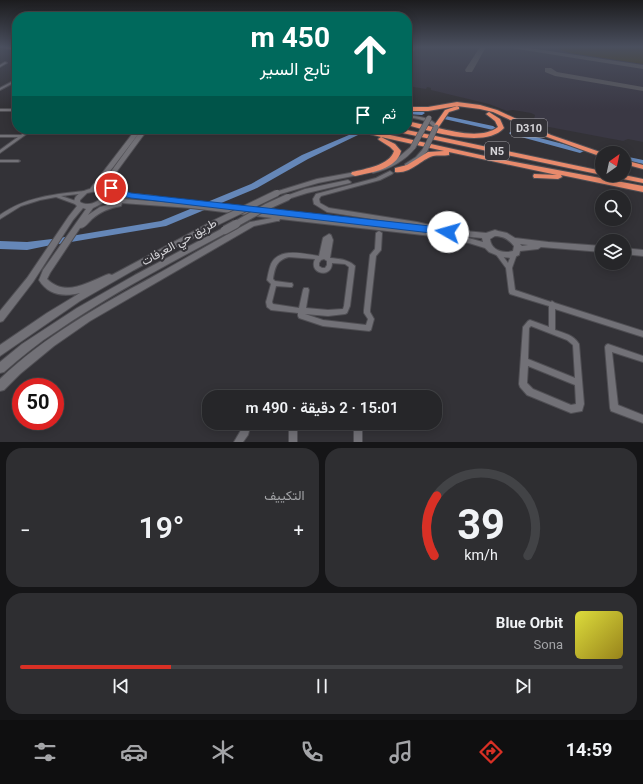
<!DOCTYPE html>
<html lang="ar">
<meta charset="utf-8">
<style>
:root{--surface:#262629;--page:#2e2e31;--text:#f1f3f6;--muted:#a4a5a8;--line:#424346;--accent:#d93025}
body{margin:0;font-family:Georgia,Vazirmatn,serif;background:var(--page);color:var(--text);direction:rtl;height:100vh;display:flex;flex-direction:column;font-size:15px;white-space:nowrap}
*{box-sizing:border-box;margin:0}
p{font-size:13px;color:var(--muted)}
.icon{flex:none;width:22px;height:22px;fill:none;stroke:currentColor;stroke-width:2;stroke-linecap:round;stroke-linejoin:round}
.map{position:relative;height:442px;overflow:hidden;direction:ltr}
.sheet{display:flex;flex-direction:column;gap:6px;padding:6px;background:#151517;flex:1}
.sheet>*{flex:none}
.banner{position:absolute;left:12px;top:12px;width:400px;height:122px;border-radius:16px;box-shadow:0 2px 10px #0003,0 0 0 1px var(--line);direction:rtl;background:#00695c;color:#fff;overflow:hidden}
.needle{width:26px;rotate:33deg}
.tools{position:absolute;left:595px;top:146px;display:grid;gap:8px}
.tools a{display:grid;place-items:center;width:36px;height:36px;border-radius:50%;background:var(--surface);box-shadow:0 2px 10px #0003,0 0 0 1px var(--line);font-size:20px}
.speed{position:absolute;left:12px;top:378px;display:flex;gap:8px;font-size:20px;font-weight:700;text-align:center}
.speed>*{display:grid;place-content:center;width:52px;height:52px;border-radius:50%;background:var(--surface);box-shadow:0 2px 10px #0003,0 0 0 1px var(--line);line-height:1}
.speed .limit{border:6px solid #d22;background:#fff;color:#111}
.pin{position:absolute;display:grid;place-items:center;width:34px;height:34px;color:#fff;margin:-17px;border:2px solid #fff;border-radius:50%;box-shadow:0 1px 4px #0007}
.me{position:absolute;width:44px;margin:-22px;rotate:277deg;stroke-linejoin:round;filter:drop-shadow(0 0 3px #0008)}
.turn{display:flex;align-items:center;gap:14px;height:84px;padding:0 16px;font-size:18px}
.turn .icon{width:52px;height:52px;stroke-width:2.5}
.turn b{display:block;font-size:28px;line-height:34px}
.then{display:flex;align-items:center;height:38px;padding:0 16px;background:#0003;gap:8px;font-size:15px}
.big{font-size:30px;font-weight:600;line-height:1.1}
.sheet .widget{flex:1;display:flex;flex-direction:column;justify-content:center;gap:6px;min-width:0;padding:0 14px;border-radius:16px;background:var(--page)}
.sheet .dial{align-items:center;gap:0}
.dial svg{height:104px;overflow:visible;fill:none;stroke:var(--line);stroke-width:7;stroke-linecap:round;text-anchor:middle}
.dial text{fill:var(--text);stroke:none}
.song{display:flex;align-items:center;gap:12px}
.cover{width:48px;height:48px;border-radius:6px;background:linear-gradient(135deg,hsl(60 70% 55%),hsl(50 70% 35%))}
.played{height:4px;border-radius:2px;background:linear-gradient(90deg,var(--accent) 25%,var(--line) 25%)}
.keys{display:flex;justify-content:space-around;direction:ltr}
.heat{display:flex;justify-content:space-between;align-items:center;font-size:22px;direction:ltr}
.sheet .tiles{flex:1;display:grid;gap:6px;grid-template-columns:1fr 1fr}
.widget:last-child{grid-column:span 2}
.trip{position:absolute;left:202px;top:390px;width:240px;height:40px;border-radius:16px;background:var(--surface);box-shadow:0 2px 10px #0003,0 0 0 1px var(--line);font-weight:600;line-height:40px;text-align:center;direction:rtl}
.tab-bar{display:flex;height:64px;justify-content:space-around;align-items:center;background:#0f0f10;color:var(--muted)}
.tab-bar .icon{width:28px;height:28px}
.tab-bar .on{color:var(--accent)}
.tab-bar b{font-size:18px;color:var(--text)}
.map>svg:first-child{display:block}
</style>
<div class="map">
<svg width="643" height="442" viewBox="0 0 643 442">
<rect width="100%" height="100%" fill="#333237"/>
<polygon fill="#3a3844" points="407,47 643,47 643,142 628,139 623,141 549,127 533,123 535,115 531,113 513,110 507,111 489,104 431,90 431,88 427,87 426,89 407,86"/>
<polygon fill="#423a1a" points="559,47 643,47 643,64 570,53 560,50"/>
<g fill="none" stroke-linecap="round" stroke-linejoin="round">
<g fill="#6587b8" fill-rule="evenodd">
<polygon points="407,110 422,111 425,113 422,115 407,114"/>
<polygon points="446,116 493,126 496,128 493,130 444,119 443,118"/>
<polygon points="512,131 583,149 584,151 580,153 510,134 509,133"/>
<polygon points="356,132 358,133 358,135 308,159 257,188 166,226 59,244 56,244 27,250 0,249 0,241 27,242 52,239 55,239 59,238 161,221 251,184 302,155"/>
<polygon points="624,156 643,160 643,164 624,160"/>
</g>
<g fill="#58575c" fill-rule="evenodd">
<polygon points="411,47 418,47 407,57 407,51"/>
<polygon points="480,47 486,47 472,72 466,72 465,70"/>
<polygon points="505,47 523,47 643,65 643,69"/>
<polygon points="545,68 551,68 557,72 643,87 643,91 555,76 545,72"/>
</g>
<g stroke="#4f4e53" stroke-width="2">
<g id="street">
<polygon points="5,62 7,63 0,67 0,65"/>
<polygon points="17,79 17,81 0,90 0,88"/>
<polygon points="30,129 32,130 31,131 122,131 124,132 122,133 28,133 0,153 0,150 18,137 0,137 0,135 21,135 29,129"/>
<polygon points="0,160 18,160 20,161 18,162 0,162"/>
<path d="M85,191H87V193L61,196L79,202V204H75L56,197L40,200L21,206L0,219V215C25,197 55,194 85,191Z"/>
<path d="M379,231L382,233L381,250L376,256L370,310V312L374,319L371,330L369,331L323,326L299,318L298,316V313L271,310L267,307L266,302L271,284L267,280C268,275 269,269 271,264C279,247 304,254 319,256L323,238L324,237L329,234L331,235L333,240L330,258C339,259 348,259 355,266L350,306L347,313L345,314L328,316L305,314L323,320L366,325L368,319L364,313V310L370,255L375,249L376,233ZM289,257L315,259C308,274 332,279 332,263L345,264L349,267L344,306L343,309L328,310L306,308L309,290L308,288H304L303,290L299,308L273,304L272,302L276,286L290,287H292L293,285L292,283H290L275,281L273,279C275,268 276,260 289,257ZM324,259L327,261V265L325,268H322L319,266V263L321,260Z"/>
<path d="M498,251L500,252L508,263L512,253H516L517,254L512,268L515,290L551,302L552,301L555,303L643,331V337L555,309V330C564,333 574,335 579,344L584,404L582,411L571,413L527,395L520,387L519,384L523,327L528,321L530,320L549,327V306L510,294L509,292L506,268L495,253L496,252ZM531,326L567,340L573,345L575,378L528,359L529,328ZM528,366L575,385L576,404L571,405L533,389L527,383Z"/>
<polygon points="608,344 643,356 643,362 612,352 618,405 643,415 643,423 611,411 610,408 605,347 606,345"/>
<polygon points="253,393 257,394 258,397 249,397 250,394"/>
<polygon points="243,423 251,423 248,435 243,442 234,442 241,430"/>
<rect x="354" y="423" width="8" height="19"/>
<polygon points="293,425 296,426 297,429 297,442 289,442 289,429 290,426"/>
</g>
</g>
<g stroke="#4f4e53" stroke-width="2">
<g id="secondary">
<rect x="0" y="109" width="17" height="2"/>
<path d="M407,115C419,117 431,117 439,127L434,128C428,119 417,119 407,117Z"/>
<path d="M136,129H142L98,187H101L107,177L142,129H148L112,178L106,189L110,192L155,196L158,198L155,200L110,196L109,198L191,204L437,232L417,226L327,212L314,204L313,199L316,194L376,178L390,171L393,173L392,174L380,180L321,196L319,199L320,203L329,208L417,222L451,230L452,232L450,234H452V231L455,230L486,233L495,230L498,231L507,233L515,238L548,242L602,246V252L541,247L538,249L520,251L519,255L512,258L501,257L489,252L485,248L469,243L432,236L280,219L279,221H277L254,226L90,321L54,346L20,374L4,390L0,391V379C45,336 99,306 154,276C186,258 217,240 250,222L272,218L191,208L122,203L121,206C110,208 101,211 92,219C88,223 85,228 80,228L50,273L47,279C65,297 87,283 106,275L109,274L112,275L211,222H213L217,224L215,226L134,270L80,301L0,356V345L47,313L80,293C64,297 48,295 39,280L43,270L86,209L83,208L73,220L33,282L3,321L0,322V311L27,278L69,216L77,206L74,203C74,194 83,191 90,189ZM97,191H102L104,193V196C97,202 89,207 80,202V200L87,193ZM105,202L115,203L100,207L88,215L93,208ZM461,236L482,238L483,242ZM495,236C504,236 509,240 514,246L513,251C503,254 491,250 490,239ZM520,244L528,245L522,246Z"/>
<path d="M413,145L416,147C405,161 390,169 373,173L370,171L393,162Z"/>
<path d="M425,148L428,150C422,157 414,167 405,166V164L416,157L423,149Z"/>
<polygon points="361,171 364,173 363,174 318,183 277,195 274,193 275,192 317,179"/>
<polygon points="348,180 351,182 350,183 307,193 288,199 285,197 286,196 305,189"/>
<path d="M225,227L228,228L229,230L228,232C170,263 111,294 57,331C38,343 21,357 4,372L0,373V362L22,344L77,308L135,275Z"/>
<polygon points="624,248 643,250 643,256 624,254"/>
</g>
</g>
<g stroke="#4f4e53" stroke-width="2">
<g id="highway">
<polygon points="5,47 17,48 17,50 5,48"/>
<polygon points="457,102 480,105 497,110 551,135 603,153 602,153 602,157 547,137 493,112 480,109 457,106 428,111 407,111 407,107 428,107"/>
<path d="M457,106L459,107V109L449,112L438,128C456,132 482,139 498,127L495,121L486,114L489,112L500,119L504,128C485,149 431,131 407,125V121L433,127L445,110Z"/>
<path d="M351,129H363L494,158L643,186V192L561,175L562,177L558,179L537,178H534L533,176L534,174L557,175L449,152V155C444,156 437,155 433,156C420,160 411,174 395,172V168L407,165L428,152L444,151L381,137L395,144L401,151C397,169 370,173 355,176L351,174L352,172C365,169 390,165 394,151L390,147L379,140L378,139L381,137Z"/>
<polygon points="390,129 402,129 602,171 602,175 603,175 602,175 393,131"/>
<polygon points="624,160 643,165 643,169 624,164"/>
<polygon points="609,175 624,175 643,179 643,183 613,177"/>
</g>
</g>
<use href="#street" fill="#727177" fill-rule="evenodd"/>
<use href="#secondary" fill="#727177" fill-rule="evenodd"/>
<use href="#highway" fill="#e88a6c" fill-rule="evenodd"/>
<g stroke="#4f4e53" stroke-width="6" stroke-linecap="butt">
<g id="secondary-bridge-far2">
<polyline points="413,147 429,118"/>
<polyline points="425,150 436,127"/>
</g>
</g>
<g stroke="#4f4e53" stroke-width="8" stroke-linecap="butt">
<g id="secondary-bridge-far1">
<polyline points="213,224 277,193"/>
<polyline points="234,225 266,207 288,197"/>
</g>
</g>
<g stroke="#4f4e53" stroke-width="10" stroke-linecap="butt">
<polyline id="secondary-bridge" points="225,230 236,224"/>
</g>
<use href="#secondary-bridge-far2" stroke="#727177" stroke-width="5"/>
<use href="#secondary-bridge-far1" stroke="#727177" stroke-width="6"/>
<use href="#secondary-bridge" stroke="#727177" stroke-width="8"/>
</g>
<linearGradient id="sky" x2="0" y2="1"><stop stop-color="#1c1c1e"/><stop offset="0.43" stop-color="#4a4f5e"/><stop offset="1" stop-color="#4a4f5e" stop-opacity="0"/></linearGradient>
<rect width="643" height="109" fill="url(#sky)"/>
<path fill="#1a73e8" stroke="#114b97" d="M108,186C114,185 124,191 131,193L448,228L453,232L448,235L131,198C122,196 113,195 107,188Z"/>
<g text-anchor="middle" stroke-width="4" stroke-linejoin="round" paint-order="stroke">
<g fill="#333237" stroke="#a4a3a8" stroke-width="1">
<rect x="511" y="119" width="36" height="18" rx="3"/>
<rect x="485" y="142" width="24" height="18" rx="3"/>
</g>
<g font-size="11" font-weight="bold" fill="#d5d4d8">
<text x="529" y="132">D310</text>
<text x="497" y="155">N5</text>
</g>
<g font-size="12" fill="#d5d4d8" stroke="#333237">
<text transform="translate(179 242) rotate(-29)" y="4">طريق حي العرفات</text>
</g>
</g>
</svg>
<div class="tools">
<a><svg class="needle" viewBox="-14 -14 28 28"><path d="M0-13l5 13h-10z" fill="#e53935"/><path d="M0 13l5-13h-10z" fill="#a4a5a8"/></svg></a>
<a><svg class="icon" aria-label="search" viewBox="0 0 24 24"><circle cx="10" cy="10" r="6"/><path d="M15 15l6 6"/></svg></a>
<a><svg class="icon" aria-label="layers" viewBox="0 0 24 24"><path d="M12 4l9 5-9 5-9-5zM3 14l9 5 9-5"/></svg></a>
</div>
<div class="speed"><div class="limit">50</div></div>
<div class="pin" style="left:111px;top:188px;background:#d93025"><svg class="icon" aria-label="arrive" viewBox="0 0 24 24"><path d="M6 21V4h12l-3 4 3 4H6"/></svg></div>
<svg class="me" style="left:448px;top:232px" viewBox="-20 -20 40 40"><circle r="19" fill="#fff"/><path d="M0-13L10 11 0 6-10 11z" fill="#1a73e8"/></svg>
<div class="trip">15:01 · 2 دقيقة · 490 m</div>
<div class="banner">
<div class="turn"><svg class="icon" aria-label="ahead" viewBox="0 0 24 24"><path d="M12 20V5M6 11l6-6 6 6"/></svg><div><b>450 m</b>تابع السير</div></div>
<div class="then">ثم<svg class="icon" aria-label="arrive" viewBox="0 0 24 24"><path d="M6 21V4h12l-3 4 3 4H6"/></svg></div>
</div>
</div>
<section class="sheet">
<div class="tiles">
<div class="widget dial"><svg viewBox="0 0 100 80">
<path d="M14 69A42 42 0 1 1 86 69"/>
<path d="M14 69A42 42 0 0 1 16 23" stroke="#d93025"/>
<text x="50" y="56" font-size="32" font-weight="700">39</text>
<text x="50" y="72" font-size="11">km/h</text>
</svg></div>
<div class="widget"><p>التكييف</p>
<div class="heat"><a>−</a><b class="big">19°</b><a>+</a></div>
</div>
<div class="widget">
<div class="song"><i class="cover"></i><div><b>Blue Orbit</b><p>Sona</p></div></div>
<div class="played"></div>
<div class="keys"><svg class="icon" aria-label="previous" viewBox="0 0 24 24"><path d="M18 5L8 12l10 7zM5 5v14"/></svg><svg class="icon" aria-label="pause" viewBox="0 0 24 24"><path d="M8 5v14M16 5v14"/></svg><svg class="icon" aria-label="next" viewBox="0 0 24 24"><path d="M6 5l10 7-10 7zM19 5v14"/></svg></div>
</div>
</div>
</section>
<nav class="tab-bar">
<b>14:59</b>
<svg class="icon on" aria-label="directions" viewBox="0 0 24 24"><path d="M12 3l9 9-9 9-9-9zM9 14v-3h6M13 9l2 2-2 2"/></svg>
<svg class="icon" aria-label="music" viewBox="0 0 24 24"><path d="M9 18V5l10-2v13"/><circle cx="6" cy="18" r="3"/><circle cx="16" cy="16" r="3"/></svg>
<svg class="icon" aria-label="phone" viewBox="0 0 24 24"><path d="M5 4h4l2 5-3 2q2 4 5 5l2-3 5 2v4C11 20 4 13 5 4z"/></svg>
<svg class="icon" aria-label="climate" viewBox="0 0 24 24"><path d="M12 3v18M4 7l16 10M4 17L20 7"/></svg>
<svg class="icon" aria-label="car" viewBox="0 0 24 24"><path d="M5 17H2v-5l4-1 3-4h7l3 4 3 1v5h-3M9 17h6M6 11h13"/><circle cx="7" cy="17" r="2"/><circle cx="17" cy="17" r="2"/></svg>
<svg class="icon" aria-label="filters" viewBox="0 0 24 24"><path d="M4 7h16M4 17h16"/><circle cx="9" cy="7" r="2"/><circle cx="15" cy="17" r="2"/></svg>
</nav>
